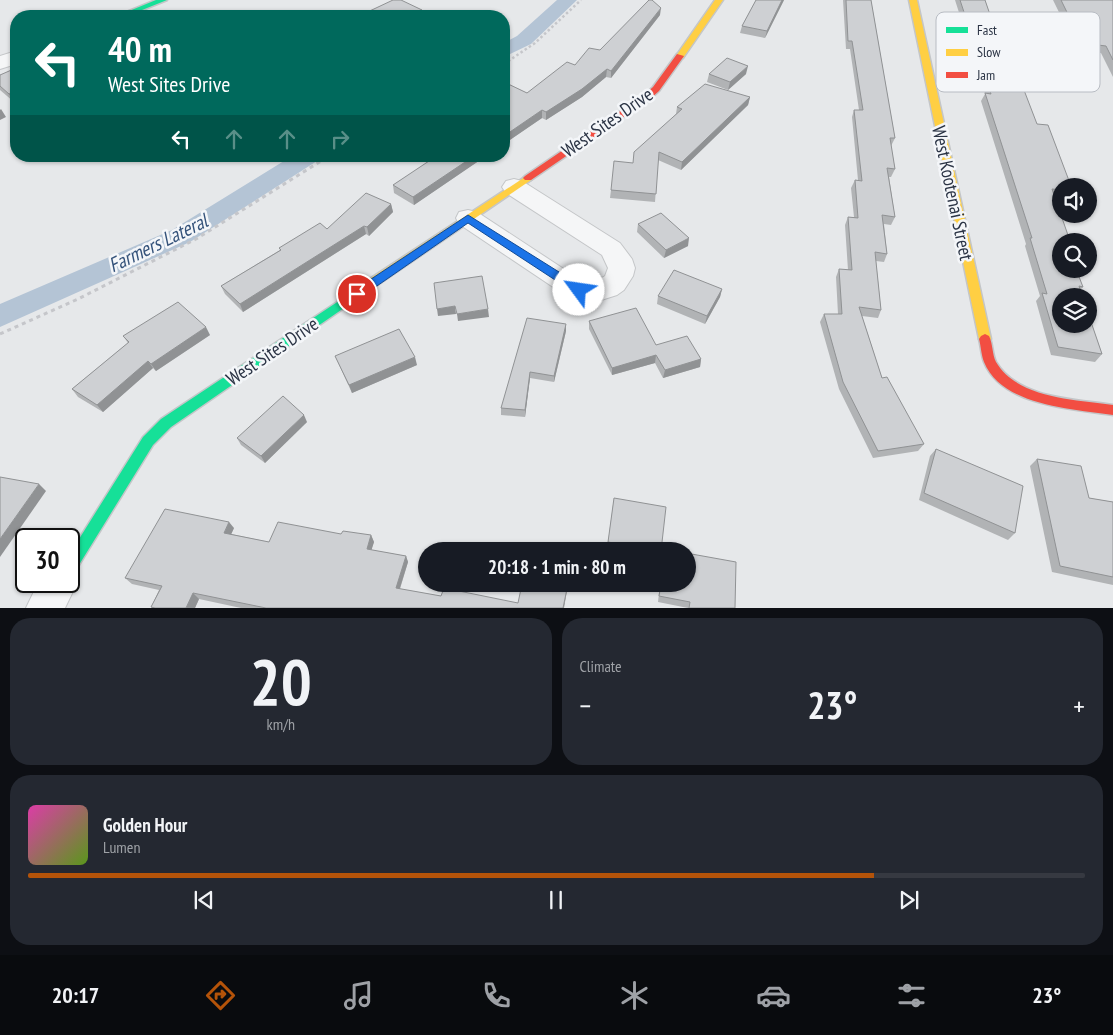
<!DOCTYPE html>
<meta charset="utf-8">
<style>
:root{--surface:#171b24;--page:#242831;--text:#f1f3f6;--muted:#9ea1a6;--line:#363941;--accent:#b45309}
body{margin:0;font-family:"PT Sans Narrow",sans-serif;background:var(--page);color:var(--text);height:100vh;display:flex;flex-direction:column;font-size:19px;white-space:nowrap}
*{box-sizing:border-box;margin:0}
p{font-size:16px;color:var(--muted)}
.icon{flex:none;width:28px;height:28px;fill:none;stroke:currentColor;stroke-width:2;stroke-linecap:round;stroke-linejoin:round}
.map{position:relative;height:608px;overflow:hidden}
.details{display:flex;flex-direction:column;gap:10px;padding:10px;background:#0d0f14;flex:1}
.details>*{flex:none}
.banner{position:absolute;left:10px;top:10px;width:500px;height:152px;border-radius:20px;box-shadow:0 1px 4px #0004;background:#00695c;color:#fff;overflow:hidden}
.controls{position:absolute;left:1052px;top:178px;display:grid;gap:10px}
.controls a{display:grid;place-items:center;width:45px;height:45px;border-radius:50%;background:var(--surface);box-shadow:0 1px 4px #0004;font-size:25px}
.speed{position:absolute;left:15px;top:528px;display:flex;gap:10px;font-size:25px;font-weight:700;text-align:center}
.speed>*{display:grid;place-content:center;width:65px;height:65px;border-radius:50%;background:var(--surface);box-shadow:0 1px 4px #0004;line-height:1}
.speed .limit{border:2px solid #111;border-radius:8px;background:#fff;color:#111}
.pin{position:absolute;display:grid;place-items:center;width:42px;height:42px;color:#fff;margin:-21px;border:2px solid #fff;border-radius:50%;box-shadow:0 1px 5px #0007}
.me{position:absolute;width:55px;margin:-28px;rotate:301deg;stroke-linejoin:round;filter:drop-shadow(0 0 4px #0008)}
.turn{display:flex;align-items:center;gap:18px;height:105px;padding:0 15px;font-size:22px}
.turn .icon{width:65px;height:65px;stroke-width:2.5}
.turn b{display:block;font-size:35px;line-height:42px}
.lanes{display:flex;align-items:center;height:48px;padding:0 15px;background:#0003;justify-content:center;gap:25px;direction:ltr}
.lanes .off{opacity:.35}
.big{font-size:38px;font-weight:600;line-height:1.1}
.details .card{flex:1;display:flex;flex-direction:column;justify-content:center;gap:8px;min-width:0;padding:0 18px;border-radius:20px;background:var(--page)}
.details .dial{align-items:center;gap:0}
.dial b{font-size:65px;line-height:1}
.song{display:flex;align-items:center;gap:15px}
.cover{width:60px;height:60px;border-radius:8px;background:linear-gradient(135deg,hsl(320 70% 55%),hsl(90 70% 35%))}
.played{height:5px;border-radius:2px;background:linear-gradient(90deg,var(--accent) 80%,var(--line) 80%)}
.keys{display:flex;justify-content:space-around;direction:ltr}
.heat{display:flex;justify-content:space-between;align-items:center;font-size:28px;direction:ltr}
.details .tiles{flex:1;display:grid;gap:10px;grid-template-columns:1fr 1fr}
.card:last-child{grid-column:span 2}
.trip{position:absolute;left:418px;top:542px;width:278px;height:50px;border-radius:25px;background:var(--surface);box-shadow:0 1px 4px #0004;font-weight:600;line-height:50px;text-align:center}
.tabs{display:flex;height:80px;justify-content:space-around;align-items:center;background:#090b0e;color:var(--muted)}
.tabs .icon{width:35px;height:35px}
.tabs .current{color:var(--accent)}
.tabs b{font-size:22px;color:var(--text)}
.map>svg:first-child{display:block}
</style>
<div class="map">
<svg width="1113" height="608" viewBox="0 0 1113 608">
<rect width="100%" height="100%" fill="#e6e8ea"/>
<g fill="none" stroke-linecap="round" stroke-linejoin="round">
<g fill="#b4c4d5" fill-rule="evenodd">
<polygon points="557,0 577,0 531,44 504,57 504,43 517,36"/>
<polygon points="292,156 320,156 317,161 190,242 0,327 0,304 172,230"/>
</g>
<g stroke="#c4c6c8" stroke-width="2">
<g id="street">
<polygon points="16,51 16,64 0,69 0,56"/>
<polygon points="514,179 522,181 620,243 632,259 635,268 633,276 624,290 617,295 598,301 589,302 565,295 459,224 456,218 459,212 468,210 477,212 579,279 597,281 605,276 608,268 602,255 506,193 502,187 506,181"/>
<polygon points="69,567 73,568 78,581 65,608 26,608 39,581 69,581"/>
</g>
</g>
<g stroke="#c4c6c8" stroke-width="3">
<g id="fast">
<polygon points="156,0 167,0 127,16 117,16"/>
<polygon points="369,281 375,285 373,288 171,427 153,445 74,573 69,575 69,555 143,437 161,419"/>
</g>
</g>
<g stroke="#c4c6c8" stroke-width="3">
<g id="slow">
<polygon points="715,0 723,0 683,58 677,58 676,56"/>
<polygon points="909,0 917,0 991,339 989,342 981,342 979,339"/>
<polygon points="528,175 531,176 533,178 531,180 373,288 365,288 363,285 365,282"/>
</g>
</g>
<g stroke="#c4c6c8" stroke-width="3">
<g id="jam">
<polygon points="677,54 684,56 659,91 650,99 531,180 525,180 523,178 525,176 644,95 653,87"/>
<path d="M985,334L989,336C993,344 992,354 996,362C1018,399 1075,399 1113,405V415C1072,409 1002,406 984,362C981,354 981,346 979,339L981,336Z"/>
</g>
</g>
<polyline stroke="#c5c6ca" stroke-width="2.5" stroke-dasharray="2.5 2.5" stroke-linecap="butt" points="504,64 535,43 581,0"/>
<polyline stroke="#c5c6ca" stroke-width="3" stroke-dasharray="4 4" stroke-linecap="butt" points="0,334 78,299 196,239 329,156"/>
<use href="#street" fill="#f5f6f7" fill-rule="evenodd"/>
<use href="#fast" fill="#16e098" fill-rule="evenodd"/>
<use href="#slow" fill="#ffcf43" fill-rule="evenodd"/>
<use href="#jam" fill="#f24e42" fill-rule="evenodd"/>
</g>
<g fill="#b1b3b5">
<polygon points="756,0 784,0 765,38 740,33 742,26"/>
<polygon points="841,0 871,0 895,138 891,146 895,169 891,177 889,177 895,217 891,225 884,224 887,254 884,262 876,261 881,310 878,318 862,316 882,378 924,444 918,451 873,458 839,389 820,322 824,314 838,314 836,277 839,269 848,270 845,225 848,217 854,217 851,188 855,180 858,180 852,117 854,110 859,110 850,49 846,49 843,0"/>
<polygon points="955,0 985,0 998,38 1061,186 1061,199 1055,198 1061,241 1083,287 1080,290 1102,354 1095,362 1051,355 1036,301 1040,296 1025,246 1026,244 981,101 985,94"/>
<polygon points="1053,0 1113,0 1113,77 1101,53 1078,51"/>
<polygon points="660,15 611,78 606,77 582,97 546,120 542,118 504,144 504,82 527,93"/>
<polygon points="16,68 16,101 14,102 0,90 0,75"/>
<polygon points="709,74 746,74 728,90 707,82"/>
<polygon points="750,97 748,105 681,170 658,160 655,202 610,198 611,190 633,163 676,114 677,107"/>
<polygon points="417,156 486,156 414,205 394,193 393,185 427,163"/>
<polygon points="391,204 393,212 369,236 366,234 243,312 225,294 221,286 280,250 279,248 327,229"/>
<polygon points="638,224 688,246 664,258 637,232"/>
<polygon points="722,289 720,297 705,324 657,304 658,296"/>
<polygon points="589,321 656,345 701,359 700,367 663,378 655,363 612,375 589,329"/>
<polygon points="566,324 566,331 554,382 530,378 525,417 501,415 501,408"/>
<polygon points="210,335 156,371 153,368 103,412 78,397 72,389 128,343 123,336"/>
<polygon points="335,356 417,365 352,393"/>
<polygon points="307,422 265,463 241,445 237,438"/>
<polygon points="936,449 1015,533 1008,540 919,500 930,456"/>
<polygon points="1037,459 1089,498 1113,502 1113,585 1052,572 1030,466"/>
<polygon points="614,498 661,551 620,551 607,549"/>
<polygon points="234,528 231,534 269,542 341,534 371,535 374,542 371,550 406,556 408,562 400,589 441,596 564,608 241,608 199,599 195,608 152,608 151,607 159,590 132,584 125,578"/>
<polygon points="660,584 686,584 735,608 688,608 658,602"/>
</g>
<g fill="#909294">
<polygon points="782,0 784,0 765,38 767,31"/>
<polygon points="661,8 660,15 611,78 611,71"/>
<polygon points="422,10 423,16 410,16"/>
<polygon points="748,66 746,74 728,90 730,82"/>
<polygon points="607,69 606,77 582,97 546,120 546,112"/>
<polygon points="16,91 16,101 14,102 9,94"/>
<polygon points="750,97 748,105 681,170 682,162"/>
<polygon points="1,109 6,117 0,120 0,110"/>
<polygon points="542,110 542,118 504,144 504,136"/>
<polygon points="474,156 486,156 414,205 413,197"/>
<polygon points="391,204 393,212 369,236 367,227"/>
<polygon points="364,226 366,234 243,312 240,304"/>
<polygon points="689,238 688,246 664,258 666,250"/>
<polygon points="722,289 720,297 705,324 707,316"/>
<polygon points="455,306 456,314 438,316 437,309"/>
<polygon points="488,309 489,317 458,321 457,314"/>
<polygon points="566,324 566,331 554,382 554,376"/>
<polygon points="206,327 210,335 156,371 151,364"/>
<polygon points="656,355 655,363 612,375 612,368"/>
<polygon points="415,357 417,365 352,393 349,385"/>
<polygon points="701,359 700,367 663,378 665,370"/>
<polygon points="148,361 153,368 103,412 97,405"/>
<polygon points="530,372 530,378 525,417 525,410"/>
<polygon points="304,415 307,422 265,463 261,456"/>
<polygon points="39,484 46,491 0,557 0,539"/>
<polygon points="229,522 234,528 229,539 224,533"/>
<polygon points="371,535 374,542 370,555 367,549"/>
<polygon points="406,556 408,562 398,594 396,588"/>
<polygon points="568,584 564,608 563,608"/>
<polygon points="193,593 199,599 195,608 186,608"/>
</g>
<g fill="#ced0d3" stroke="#909294">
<polygon points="393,0 401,0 422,10 410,16 359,16"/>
<polygon points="649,0 652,0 661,8 611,71 607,69 582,89 546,112 542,110 504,136 504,82 527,93 567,62 575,65 589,48 600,50"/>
<polygon points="756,0 782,0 767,31 742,26"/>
<polygon points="846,0 871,0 895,138 890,138 895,169 887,168 895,217 882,215 887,254 875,252 881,310 859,307 882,378 887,377 924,444 878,451 843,382 824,314 842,314 839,269 852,270 848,217 858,218 855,180 862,181 854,110 863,110 852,41 848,41"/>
<polygon points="960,0 985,0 998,38 1004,38 1037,124 1048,125 1071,186 1061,186 1061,190 1052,189 1070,241 1061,241 1061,269 1076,269 1083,287 1079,286 1082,296 1061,296 1061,324 1089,324 1089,316 1102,354 1058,347 1042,293 1047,294 1030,238 1032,238 985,93 991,94"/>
<polygon points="1061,0 1113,0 1113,60 1106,46 1082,43"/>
<polygon points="727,58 748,66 730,82 709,74"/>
<polygon points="16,68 16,91 9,94 0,86 0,75"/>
<polygon points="705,84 750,97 682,162 659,152 656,194 611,190 614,161 633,163 634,152 682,109 677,107"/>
<polygon points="427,156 474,156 413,197 393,185 432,159"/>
<polygon points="366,193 391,204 367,227 364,226 240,304 221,286 281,250 279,248 320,223 327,229"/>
<polygon points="661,213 689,238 666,250 638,224"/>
<polygon points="674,270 722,289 707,316 658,296"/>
<polygon points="482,276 488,309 457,314 455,306 437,309 434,283"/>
<polygon points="178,302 206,327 151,364 148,361 97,405 72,389 129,342 123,336"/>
<polygon points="636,308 656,345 687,336 701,359 665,370 656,355 612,368 589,321"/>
<polygon points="527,318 566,324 554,376 530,372 525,410 501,408"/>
<polygon points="399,329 415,357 349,385 335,356"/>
<polygon points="283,396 304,415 261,456 237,438"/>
<polygon points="936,449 1023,486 1015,533 924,493"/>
<polygon points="1037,459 1081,466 1089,498 1113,502 1113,577 1060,566"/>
<polygon points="0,477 39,484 0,539"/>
<polygon points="614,498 666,507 661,551 655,551 608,542"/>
<polygon points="165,509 229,522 224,533 269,542 278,522 341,534 343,531 371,535 367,549 406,556 396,588 441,596 444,588 518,603 522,584 568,584 563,608 266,608 193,593 186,608 155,608 151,607 162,586 125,578"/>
<polygon points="664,548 679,551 664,551"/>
<polygon points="686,553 736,562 735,608 689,608 690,602 659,596 661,584 686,584"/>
</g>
<polygon fill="#1a73e8" stroke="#114b97" points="468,215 583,287 583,293 575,293 468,223 361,297 353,297 353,291"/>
<g text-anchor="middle" stroke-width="5" stroke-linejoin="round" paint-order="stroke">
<g font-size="19" fill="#2b3445" stroke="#f4f6f9">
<text transform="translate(607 122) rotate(-35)" y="7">West Sites Drive</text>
<text transform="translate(953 193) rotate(78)" y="7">West Kootenai Street</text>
<text transform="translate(272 351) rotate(-34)" y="7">West Sites Drive</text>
</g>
<g font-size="20" font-style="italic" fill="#34527a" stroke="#f4f6f9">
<text transform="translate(158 243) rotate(-26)" y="7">Farmers Lateral</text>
</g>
</g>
<rect x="936" y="12" width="164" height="80" rx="8" fill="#f4f6f9" stroke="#b8bcc3" stroke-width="1"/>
<rect x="946" y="27" width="22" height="6" fill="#16e098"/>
<rect x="946" y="49" width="22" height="7" fill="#ffcf43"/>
<rect x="946" y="72" width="22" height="6" fill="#f24e42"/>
<g font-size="14" fill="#2b3445">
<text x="977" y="35">Fast</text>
<text x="977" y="57">Slow</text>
<text x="977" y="80">Jam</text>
</g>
</svg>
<div class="controls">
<a><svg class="icon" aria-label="sound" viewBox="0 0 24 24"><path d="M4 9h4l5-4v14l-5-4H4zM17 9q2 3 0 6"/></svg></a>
<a><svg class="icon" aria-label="search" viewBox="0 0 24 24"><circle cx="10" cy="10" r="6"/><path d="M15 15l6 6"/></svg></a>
<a><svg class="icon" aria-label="layers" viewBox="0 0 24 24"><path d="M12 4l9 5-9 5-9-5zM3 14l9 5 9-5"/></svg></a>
</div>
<div class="speed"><div class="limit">30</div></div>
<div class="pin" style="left:357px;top:294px;background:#d93025"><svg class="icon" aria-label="arrive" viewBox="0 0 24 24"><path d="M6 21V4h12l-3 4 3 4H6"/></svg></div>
<svg class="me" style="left:579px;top:290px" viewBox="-20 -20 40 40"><circle r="19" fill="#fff"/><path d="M0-13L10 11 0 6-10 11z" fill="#1a73e8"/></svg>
<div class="trip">20:18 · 1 min · 80 m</div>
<div class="banner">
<div class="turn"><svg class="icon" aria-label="left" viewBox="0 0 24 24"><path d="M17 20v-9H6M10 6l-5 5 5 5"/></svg><div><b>40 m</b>West Sites Drive</div></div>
<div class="lanes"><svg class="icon" aria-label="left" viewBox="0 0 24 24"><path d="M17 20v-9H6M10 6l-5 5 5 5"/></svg><svg class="icon off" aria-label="ahead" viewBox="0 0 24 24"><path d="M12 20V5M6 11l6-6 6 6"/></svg><svg class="icon off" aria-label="ahead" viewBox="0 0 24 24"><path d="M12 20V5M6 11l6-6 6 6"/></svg><svg class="icon off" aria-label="right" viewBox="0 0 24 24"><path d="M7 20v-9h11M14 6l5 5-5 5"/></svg></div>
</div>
</div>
<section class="details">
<div class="tiles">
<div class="card dial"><b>20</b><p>km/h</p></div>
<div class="card"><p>Climate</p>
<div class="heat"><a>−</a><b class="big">23°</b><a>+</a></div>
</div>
<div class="card">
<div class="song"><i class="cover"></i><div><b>Golden Hour</b><p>Lumen</p></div></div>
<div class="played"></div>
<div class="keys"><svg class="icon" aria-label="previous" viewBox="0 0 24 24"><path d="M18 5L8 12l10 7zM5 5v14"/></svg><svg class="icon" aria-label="pause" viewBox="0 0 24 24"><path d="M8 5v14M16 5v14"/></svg><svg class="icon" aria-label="next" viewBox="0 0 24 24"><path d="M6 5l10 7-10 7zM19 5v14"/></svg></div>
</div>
</div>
</section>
<nav class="tabs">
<b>20:17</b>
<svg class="icon current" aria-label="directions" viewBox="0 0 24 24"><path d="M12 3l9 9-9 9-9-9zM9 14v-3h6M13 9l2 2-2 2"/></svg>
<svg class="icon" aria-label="music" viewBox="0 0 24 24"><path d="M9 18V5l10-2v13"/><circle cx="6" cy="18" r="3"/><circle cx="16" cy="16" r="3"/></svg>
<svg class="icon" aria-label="phone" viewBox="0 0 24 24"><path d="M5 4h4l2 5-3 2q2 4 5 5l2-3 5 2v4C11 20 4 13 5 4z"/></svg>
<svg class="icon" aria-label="climate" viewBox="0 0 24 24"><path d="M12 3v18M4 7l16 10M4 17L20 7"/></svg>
<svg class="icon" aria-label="car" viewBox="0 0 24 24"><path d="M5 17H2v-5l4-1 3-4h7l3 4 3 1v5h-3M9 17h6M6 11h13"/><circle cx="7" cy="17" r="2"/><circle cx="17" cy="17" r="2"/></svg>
<svg class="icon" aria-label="filters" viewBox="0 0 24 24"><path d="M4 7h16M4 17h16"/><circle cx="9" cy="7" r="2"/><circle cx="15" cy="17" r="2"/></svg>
<b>23°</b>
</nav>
